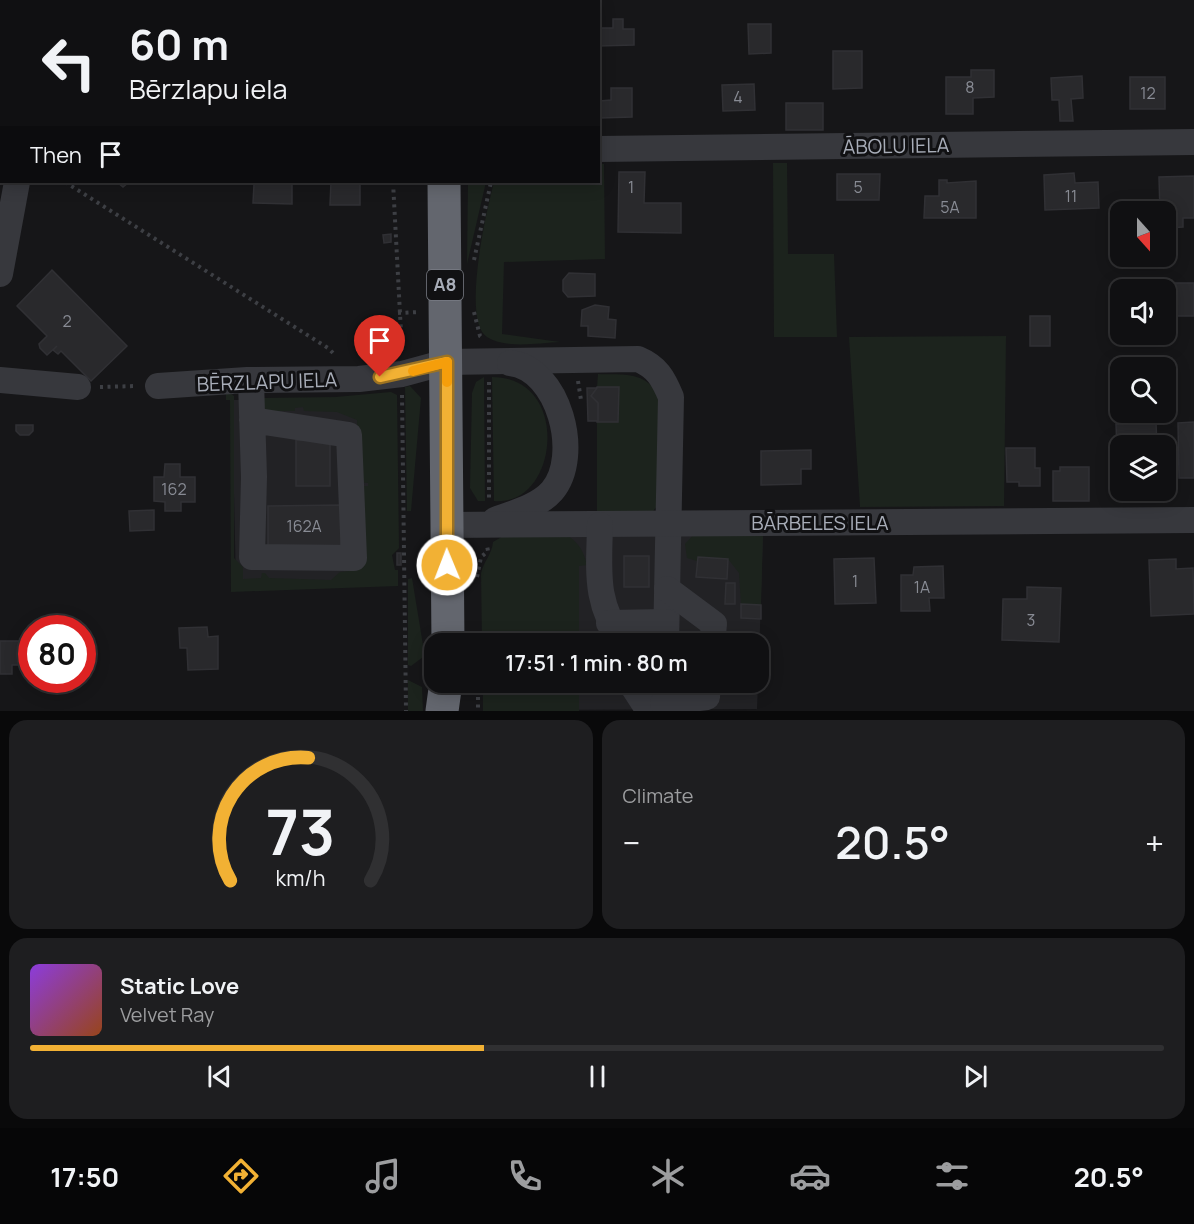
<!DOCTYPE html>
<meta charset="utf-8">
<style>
:root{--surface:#101012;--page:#1e1e20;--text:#f1f3f6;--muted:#9c9d9f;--line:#303032;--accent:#f2b134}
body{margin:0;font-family:Manrope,sans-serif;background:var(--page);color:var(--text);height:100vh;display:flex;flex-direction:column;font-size:22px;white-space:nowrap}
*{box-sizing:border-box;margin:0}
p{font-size:20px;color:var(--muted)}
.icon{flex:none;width:33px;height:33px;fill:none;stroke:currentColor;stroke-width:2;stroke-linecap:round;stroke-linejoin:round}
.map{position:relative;height:711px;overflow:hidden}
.side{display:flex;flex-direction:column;gap:9px;padding:9px;background:#09090a;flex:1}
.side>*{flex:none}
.guide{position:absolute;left:0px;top:0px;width:600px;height:183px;box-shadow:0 3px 15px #0003,0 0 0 2px var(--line);background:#101012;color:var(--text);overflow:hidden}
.needle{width:39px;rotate:159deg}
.tools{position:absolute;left:1110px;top:201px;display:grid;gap:12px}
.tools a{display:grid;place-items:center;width:66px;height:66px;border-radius:12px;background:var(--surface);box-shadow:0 3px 15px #0003,0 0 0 2px var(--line);font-size:30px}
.speed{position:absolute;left:18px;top:615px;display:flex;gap:12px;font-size:30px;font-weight:700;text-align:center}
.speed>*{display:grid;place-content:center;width:78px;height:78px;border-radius:50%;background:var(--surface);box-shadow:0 3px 15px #0003,0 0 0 2px var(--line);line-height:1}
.speed .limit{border:9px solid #d22;background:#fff;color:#111}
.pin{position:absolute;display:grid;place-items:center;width:51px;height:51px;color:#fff;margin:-62px -26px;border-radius:50% 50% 50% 0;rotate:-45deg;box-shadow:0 0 6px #0007}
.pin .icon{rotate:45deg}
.me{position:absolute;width:66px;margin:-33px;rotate:359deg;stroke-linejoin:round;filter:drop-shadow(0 0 4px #0008)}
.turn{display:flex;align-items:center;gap:21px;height:126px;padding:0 30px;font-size:27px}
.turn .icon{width:78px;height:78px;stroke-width:2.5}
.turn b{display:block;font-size:42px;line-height:51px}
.then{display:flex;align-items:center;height:57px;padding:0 30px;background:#0003;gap:12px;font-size:22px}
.big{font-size:45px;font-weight:600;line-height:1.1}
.side .tile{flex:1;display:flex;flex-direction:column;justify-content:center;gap:9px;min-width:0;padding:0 21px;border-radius:18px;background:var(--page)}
.side .dial{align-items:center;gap:0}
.dial svg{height:156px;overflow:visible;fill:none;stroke:var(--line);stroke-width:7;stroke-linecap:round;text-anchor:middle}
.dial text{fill:var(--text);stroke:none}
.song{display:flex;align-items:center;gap:18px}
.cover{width:72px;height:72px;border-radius:9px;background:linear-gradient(135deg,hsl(270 70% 55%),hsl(20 70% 35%))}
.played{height:6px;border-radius:3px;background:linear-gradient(90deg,var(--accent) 40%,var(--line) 40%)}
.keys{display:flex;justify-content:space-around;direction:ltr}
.heat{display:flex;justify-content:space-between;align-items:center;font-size:33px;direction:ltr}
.side .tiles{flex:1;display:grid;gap:9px;grid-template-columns:1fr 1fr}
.tile:last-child{grid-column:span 2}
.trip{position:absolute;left:424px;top:633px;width:345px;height:60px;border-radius:18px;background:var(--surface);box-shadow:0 3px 15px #0003,0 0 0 2px var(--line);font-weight:600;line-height:60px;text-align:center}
.tab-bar{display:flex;height:96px;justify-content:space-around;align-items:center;background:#060607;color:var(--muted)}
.tab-bar .icon{width:42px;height:42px}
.tab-bar .selected{color:var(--accent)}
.tab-bar b{font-size:27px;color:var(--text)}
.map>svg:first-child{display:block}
</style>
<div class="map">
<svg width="1194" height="711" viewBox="0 0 1194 711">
<rect width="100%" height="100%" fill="#161618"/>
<g fill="#222225">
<polygon points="368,399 370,585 236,586 232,400"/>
<polygon points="763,534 759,659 759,644 517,643 515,536"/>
<polygon points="518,683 758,683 757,709 518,710"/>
</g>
<g fill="#1c231d">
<polygon points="201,0 366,0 201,1"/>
<polygon points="773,163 787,163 788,254 834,254 837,337 774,337"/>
<path d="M599,164H604L605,259L504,262L502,334L560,342C538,343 506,349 487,337C461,320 487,209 494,182H598Z"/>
<polygon points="468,182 486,182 467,264"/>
<polygon points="1006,336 1004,506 860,507 849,337"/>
<path d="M598,374C624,375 645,371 659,396L657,506L648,518L597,516V422H618L619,388L597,387Z"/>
<polygon points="484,377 485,501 478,501 470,488 472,393 476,382"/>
<path d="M492,377C572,377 559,507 494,501Z"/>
<polygon points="410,386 421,398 411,511 407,511 405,387"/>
<polygon points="226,389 234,396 234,558 243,567 243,579 261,578 262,573 265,573 269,578 331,580 340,572 358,570 358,486 368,486 368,483 358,482 357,420 337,412 304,411 303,407 295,408 295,411 268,411 263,407 263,398 336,397 391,392 397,395 399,548 392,555 395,570 398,570 398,586 231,592 230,400 226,400"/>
<path d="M562,532C577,541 583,548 587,565L579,566V643H482L481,573C484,561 492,554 493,542L505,535Z"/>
<polygon points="694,534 763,534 761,605 741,604 739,573 728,559 698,557 697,561 687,558 685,544"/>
<polygon points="412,578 424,651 423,657 411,666 408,665 408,579"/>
<polygon points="408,680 422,687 423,711 408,711"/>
<rect x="483" y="683" width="96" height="28"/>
</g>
<g fill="#29292c" stroke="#303034" stroke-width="1.5">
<rect x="523" y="0" width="32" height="2"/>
<polygon points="613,19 623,19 623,29 634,29 634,45 598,46 598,28 613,28"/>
<polygon points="748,24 771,24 771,53 749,54"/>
<polygon points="833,51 862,51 862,88 833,89"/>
<polygon points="971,70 994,70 994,97 973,98 973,114 946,114 946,77 971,77"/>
<polygon points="1082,76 1083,98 1071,99 1073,121 1060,121 1059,100 1052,100 1051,78"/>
<rect x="1130" y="77" width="35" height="32"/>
<polygon points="754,84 755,110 723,111 722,85"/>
<polygon points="611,88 632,88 632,117 600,118 600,101 611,100"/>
<rect x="786" y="103" width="37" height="27"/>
<polygon points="619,172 645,172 644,203 681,203 681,233 618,232"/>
<polygon points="1074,173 1075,183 1098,182 1099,208 1045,210 1044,175"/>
<polygon points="837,174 880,174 879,200 837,200"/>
<polygon points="1194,176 1194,218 1183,218 1183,227 1166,228 1166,212 1160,212 1159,177"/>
<polygon points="939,180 947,180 947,183 976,181 976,218 924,218 925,196 939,196"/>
<polygon points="117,182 129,182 123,187"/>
<polygon points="331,182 360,182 360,205 330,205"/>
<polygon points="254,184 292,184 292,204 253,203"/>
<polygon points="391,234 391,242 384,243 383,235"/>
<polygon points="52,270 127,346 91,381 61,351 58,354 53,350 57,346 47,355 40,348 39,344 47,336 17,306"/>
<polygon points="569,273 595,274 595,296 568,297 563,291 563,280"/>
<rect x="1168" y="283" width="26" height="33"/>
<polygon points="595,305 609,307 608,319 616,320 615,338 588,336 588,326 581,326 582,310"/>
<rect x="1030" y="316" width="20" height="30"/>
<polygon points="597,387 619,387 618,422 597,422 598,403 591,396"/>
<polygon points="587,388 597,388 591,396 598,403 598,421 588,421"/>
<polygon points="1194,422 1194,478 1179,478 1178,423"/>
<polygon points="1156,423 1157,446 1120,446 1120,449 1117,449 1116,424"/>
<polygon points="16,425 33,425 33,431 29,435 20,435 16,431"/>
<rect x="296" y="440" width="34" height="46"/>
<polygon points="1006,448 1035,448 1035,468 1040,468 1040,486 1019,486 1019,482 1007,482"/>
<polygon points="811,450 811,469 801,469 801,484 761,485 761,451"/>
<polygon points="165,464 180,464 180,477 195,477 195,502 181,502 181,511 165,511 165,502 154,501 154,477 164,477"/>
<polygon points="1060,467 1089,467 1089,501 1053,501 1053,471 1060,471"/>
<polygon points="341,505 341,547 268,548 268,506"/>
<polygon points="154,510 154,530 130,531 129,511"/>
<rect x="397" y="553" width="4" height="12"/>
<rect x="624" y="556" width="25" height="31"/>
<polygon points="698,557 728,559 727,579 696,577"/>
<polygon points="874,558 876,603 835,604 834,559"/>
<polygon points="1176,559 1176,569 1193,568 1194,614 1151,616 1149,560"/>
<polygon points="943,566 944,598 929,598 930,611 901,611 901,575 913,575 914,567"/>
<polygon points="726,583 735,583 735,604 725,604"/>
<polygon points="1027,587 1061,588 1059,642 1002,640 1003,599 1027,599"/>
<polygon points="741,604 761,605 761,619 741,618"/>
<polygon points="207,627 208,637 218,636 218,669 188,670 187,648 180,648 179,628"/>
<polygon points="0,641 24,641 23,665 12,665 12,674 0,674"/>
</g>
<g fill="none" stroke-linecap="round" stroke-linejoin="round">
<g stroke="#3d3f44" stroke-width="4" stroke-dasharray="3 4.5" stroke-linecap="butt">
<polyline points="392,0 392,2"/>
<polyline points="496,0 496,2"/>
<polyline points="65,182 328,348 335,355"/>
<polyline points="393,182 402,351"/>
<polyline points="474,260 491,182"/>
<polyline points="474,312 480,336 483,338"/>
<polyline points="398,313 419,312"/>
<polyline points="578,381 581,400"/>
<polyline points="489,382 489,498"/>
<polyline points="100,387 137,386"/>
<polyline points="402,395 406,711"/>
<polyline points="477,577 481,557 488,551 487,546"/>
<polyline points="477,632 478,644"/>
<polyline points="478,682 478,711"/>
</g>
<g stroke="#37383d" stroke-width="26">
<polyline points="25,2 25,0"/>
<polyline points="598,149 1194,142"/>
<polyline points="0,274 17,182"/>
<polyline points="0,380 78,387"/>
<polyline points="251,381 254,477 252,557 354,558 349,435 252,420"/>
<path d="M158,386L247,380L359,379L402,374L446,362L638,359C657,367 663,378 671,397L666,644"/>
<path d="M495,520C514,513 539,506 552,491C582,456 559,368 510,363"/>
<polyline points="447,525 1194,520"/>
<path d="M600,525C599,572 594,603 624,644"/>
<polyline points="667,589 714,624 712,644"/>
<polyline points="609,623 666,622"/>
<polyline points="630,682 649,711"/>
<polyline points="663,703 707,697 708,682"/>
</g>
<g stroke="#63666e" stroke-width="33">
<polyline points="444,2 444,0"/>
<polyline points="444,182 448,644"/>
<polyline points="442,711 446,682"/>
</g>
</g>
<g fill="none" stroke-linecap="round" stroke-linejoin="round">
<g stroke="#9d7322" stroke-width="15">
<polyline id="route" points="380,377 447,362 447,565"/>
</g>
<use href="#route" stroke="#f2b134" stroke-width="10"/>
<polyline stroke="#f59e0b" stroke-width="10" points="413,371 447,362 447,382"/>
</g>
<g text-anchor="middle" stroke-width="6" stroke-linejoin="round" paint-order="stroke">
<g font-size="16" fill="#888b94">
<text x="970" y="93">8</text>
<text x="1148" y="99">12</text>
<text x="738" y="103">4</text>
<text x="631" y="193">1</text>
<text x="858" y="193">5</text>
<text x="1071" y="202">11</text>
<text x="950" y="213">5A</text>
<text x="67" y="327">2</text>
<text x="174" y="495">162</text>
<text x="304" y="532">162A</text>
<text x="855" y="587">1</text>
<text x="922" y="593">1A</text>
<text x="1031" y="626">3</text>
</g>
<rect fill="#111113" stroke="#7b7e86" stroke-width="1.5" x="427" y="270" width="36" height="30" rx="4.5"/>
<g font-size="18" font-weight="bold" fill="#a8adb8">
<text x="445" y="291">A8</text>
</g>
<g font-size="20" fill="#a8adb8" stroke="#111113">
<text transform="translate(896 146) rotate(-1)" y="7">ĀBOLU IELA</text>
<text transform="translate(267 382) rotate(-2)" y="7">BĒRZLAPU IELA</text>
<text x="820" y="530">BĀRBELES IELA</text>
</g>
</g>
</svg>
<div class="tools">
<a><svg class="needle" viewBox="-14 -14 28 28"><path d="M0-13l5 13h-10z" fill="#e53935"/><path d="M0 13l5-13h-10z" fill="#9c9d9f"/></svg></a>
<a><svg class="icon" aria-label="sound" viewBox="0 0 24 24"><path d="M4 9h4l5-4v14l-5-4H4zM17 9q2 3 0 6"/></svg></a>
<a><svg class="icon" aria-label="search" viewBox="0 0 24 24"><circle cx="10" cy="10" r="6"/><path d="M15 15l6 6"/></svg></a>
<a><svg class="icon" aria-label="layers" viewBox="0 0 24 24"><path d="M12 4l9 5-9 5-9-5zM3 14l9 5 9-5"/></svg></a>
</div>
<div class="speed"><div class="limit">80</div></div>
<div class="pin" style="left:380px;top:377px;background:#d93025"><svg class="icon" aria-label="arrive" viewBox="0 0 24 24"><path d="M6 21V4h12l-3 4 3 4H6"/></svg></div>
<svg class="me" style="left:447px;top:565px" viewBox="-20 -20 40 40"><circle r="17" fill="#f2b134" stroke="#fff" stroke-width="3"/><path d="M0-11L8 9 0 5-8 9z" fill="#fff"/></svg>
<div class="trip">17:51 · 1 min · 80 m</div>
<div class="guide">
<div class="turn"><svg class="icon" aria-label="left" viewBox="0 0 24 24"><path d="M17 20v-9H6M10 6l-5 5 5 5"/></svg><div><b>60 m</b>Bērzlapu iela</div></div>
<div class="then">Then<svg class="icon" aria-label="arrive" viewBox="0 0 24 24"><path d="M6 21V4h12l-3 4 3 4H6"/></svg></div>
</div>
</div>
<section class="side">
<div class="tiles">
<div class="tile dial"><svg viewBox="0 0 100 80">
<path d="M14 69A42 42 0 1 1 86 69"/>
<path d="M14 69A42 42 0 0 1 54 6" stroke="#f2b134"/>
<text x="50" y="56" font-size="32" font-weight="700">73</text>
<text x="50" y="72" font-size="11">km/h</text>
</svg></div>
<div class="tile"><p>Climate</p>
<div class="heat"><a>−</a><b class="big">20.5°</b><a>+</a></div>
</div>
<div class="tile">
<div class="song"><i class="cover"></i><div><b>Static Love</b><p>Velvet Ray</p></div></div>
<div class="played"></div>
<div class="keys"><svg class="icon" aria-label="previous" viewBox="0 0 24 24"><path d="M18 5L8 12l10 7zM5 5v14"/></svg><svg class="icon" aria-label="pause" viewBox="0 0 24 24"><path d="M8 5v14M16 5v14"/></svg><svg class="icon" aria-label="next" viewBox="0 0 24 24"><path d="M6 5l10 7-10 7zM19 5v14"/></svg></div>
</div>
</div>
</section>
<nav class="tab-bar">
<b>17:50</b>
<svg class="icon selected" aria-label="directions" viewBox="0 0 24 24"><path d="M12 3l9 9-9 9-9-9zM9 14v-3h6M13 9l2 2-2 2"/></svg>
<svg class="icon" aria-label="music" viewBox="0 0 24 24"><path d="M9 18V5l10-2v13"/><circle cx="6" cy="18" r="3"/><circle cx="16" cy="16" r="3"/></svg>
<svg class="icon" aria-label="phone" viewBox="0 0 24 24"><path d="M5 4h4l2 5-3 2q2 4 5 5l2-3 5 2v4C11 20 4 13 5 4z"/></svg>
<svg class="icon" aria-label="climate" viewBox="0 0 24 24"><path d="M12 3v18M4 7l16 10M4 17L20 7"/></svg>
<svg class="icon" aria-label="car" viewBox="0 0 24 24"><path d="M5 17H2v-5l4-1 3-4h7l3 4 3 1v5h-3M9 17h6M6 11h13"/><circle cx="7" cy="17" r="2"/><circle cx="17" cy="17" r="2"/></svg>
<svg class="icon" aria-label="filters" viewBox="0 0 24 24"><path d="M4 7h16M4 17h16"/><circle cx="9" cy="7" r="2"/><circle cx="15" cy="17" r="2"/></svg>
<b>20.5°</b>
</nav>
